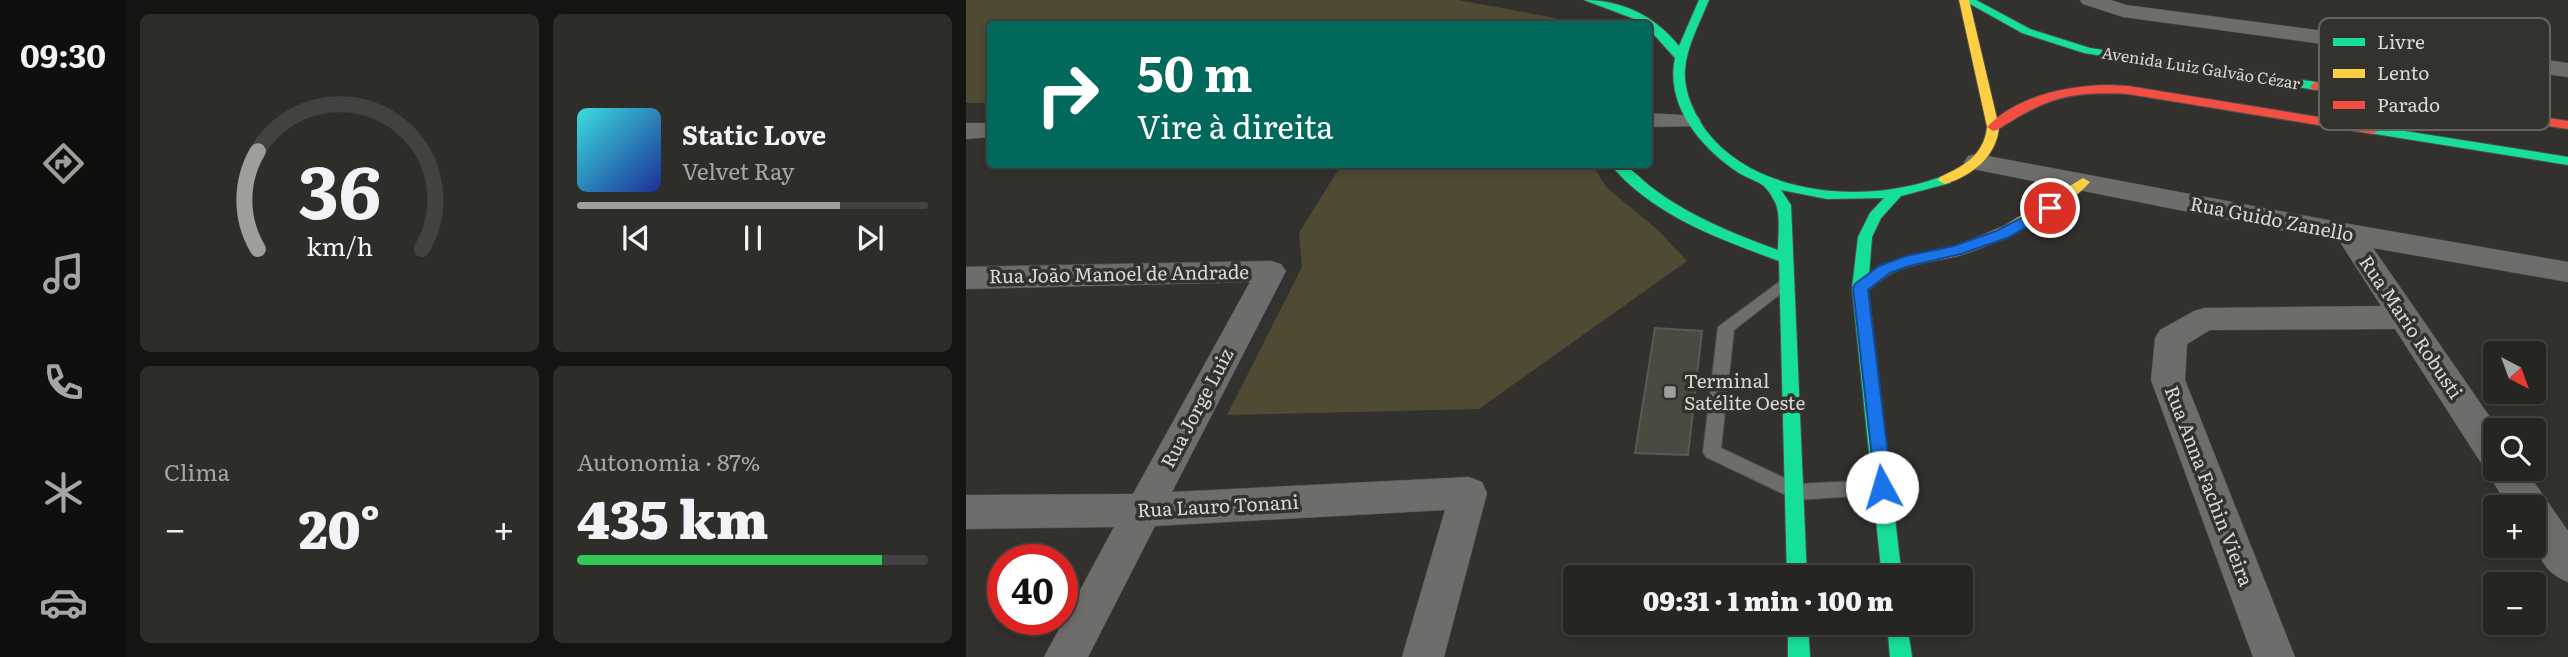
<!DOCTYPE html>
<html lang="pt">
<meta charset="utf-8">
<style>
:root{--surface:#262522;--page:#2e2d2a;--text:#f1f3f6;--muted:#a4a5a5;--line:#424240;--accent:#9e9e9a}
body{margin:0;font-family:Literata,serif;background:var(--page);color:var(--text);height:100vh;display:flex;flex-direction:column;font-size:26px;white-space:nowrap}
*{box-sizing:border-box;margin:0}
p{font-size:23px;color:var(--muted)}
.icon{flex:none;width:38px;height:38px;fill:none;stroke:currentColor;stroke-width:2;stroke-linecap:round;stroke-linejoin:round}
.map{position:relative;flex:1;overflow:hidden}
.sheet{display:flex;flex-direction:column;gap:14px;padding:14px;background:#151413;width:840px}
.sheet>*{flex:none}
.guide{position:absolute;left:21px;top:21px;width:665px;height:147px;border-radius:7px;box-shadow:0 4px 10px #0003,0 0 0 2px var(--line);background:#00695c;color:#fff;overflow:hidden}
.needle{width:46px;rotate:139deg}
.controls{position:absolute;left:1517px;top:341px;display:grid;gap:14px}
.controls a{display:grid;place-items:center;width:63px;height:63px;border-radius:7px;background:var(--surface);box-shadow:0 4px 10px #0003,0 0 0 2px var(--line);font-size:35px}
.speed{position:absolute;left:21px;top:544px;display:flex;gap:14px;font-size:35px;font-weight:700;text-align:center}
.speed>*{display:grid;place-content:center;width:91px;height:91px;border-radius:50%;background:var(--surface);box-shadow:0 4px 10px #0003,0 0 0 2px var(--line);line-height:1}
.speed .limit{border:10px solid #d22;background:#fff;color:#111}
.pin{position:absolute;display:grid;place-items:center;width:60px;height:60px;color:#fff;margin:-30px;border:4px solid #fff;border-radius:50%;box-shadow:0 2px 7px #0007}
.me{position:absolute;width:77px;margin:-38px;rotate:354deg;stroke-linejoin:round;filter:drop-shadow(0 0 5px #0008)}
.turn{display:flex;align-items:center;gap:24px;height:147px;padding:0 35px;font-size:32px}
.turn .icon{width:91px;height:91px;stroke-width:2.5}
.turn b{display:block;font-size:49px;line-height:60px}
.big{font-size:52px;font-weight:800;line-height:1.1}
.sheet .card{flex:1;display:flex;flex-direction:column;justify-content:center;gap:10px;min-width:0;padding:0 24px;border-radius:10px;background:var(--page)}
.sheet .dial{align-items:center;gap:0}
.dial svg{height:182px;overflow:visible;fill:none;stroke:var(--line);stroke-width:7;stroke-linecap:round;text-anchor:middle}
.dial text{fill:var(--text);stroke:none}
.song{display:flex;align-items:center;gap:21px}
.cover{width:84px;height:84px;border-radius:10px;background:linear-gradient(135deg,hsl(180 70% 55%),hsl(230 70% 35%))}
.played{height:7px;border-radius:4px;background:linear-gradient(90deg,var(--accent) 75%,var(--line) 75%)}
.keys{display:flex;justify-content:space-around;direction:ltr}
.heat{display:flex;justify-content:space-between;align-items:center;font-size:38px;direction:ltr}
.charge{height:10px;border-radius:5px;background:linear-gradient(90deg,#34c759 87%,var(--line) 0)}
.sheet .tiles{flex:1;display:grid;gap:14px;grid-template-columns:repeat(2,1fr)}
.trip{position:absolute;left:597px;top:565px;width:410px;height:70px;border-radius:7px;background:var(--surface);box-shadow:0 4px 10px #0003,0 0 0 2px var(--line);font-weight:800;line-height:70px;text-align:center}
main{display:flex;flex:1;min-height:0}
.menu{display:flex;flex-direction:column;width:126px;justify-content:space-around;align-items:center;background:#0f0f0e;color:var(--muted)}
.menu .icon{width:49px;height:49px}
.menu .selected{color:var(--accent)}
.menu b{font-size:32px;color:var(--text)}
.map>svg:first-child{display:block}
</style>
<main>
<nav class="menu">
<b>09:30</b>
<svg class="icon selected" aria-label="directions" viewBox="0 0 24 24"><path d="M12 3l9 9-9 9-9-9zM9 14v-3h6M13 9l2 2-2 2"/></svg>
<svg class="icon" aria-label="music" viewBox="0 0 24 24"><path d="M9 18V5l10-2v13"/><circle cx="6" cy="18" r="3"/><circle cx="16" cy="16" r="3"/></svg>
<svg class="icon" aria-label="phone" viewBox="0 0 24 24"><path d="M5 4h4l2 5-3 2q2 4 5 5l2-3 5 2v4C11 20 4 13 5 4z"/></svg>
<svg class="icon" aria-label="climate" viewBox="0 0 24 24"><path d="M12 3v18M4 7l16 10M4 17L20 7"/></svg>
<svg class="icon" aria-label="car" viewBox="0 0 24 24"><path d="M5 17H2v-5l4-1 3-4h7l3 4 3 1v5h-3M9 17h6M6 11h13"/><circle cx="7" cy="17" r="2"/><circle cx="17" cy="17" r="2"/></svg>
</nav>
<section class="sheet">
<div class="tiles">
<div class="card dial"><svg viewBox="0 0 100 80">
<path d="M14 69A42 42 0 1 1 86 69"/>
<path d="M14 69A42 42 0 0 1 14 26" stroke="#9e9e9a"/>
<text x="50" y="56" font-size="32" font-weight="700">36</text>
<text x="50" y="72" font-size="11">km/h</text>
</svg></div>
<div class="card">
<div class="song"><i class="cover"></i><div><b>Static Love</b><p>Velvet Ray</p></div></div>
<div class="played"></div>
<div class="keys"><svg class="icon" aria-label="previous" viewBox="0 0 24 24"><path d="M18 5L8 12l10 7zM5 5v14"/></svg><svg class="icon" aria-label="pause" viewBox="0 0 24 24"><path d="M8 5v14M16 5v14"/></svg><svg class="icon" aria-label="next" viewBox="0 0 24 24"><path d="M6 5l10 7-10 7zM19 5v14"/></svg></div>
</div>
<div class="card"><p>Clima</p>
<div class="heat"><a>−</a><b class="big">20°</b><a>+</a></div>
</div>
<div class="card"><p>Autonomia · 87%</p><b class="big">435 km</b><div class="charge"></div></div>
</div>
</section>
<div class="map">
<svg width="1602" height="657" viewBox="0 0 1602 657">
<rect width="100%" height="100%" fill="#32312e"/>
<g fill="#4f4a34">
<polygon points="0,0 492,0 584,17 606,24 24,24 24,103 0,103"/>
<polygon points="375,165 627,165 640,187 692,230 721,261 513,409 261,415 336,267 333,233"/>
</g>
<polygon fill="#4b4a40" stroke="#595957" stroke-width="2" points="689,328 736,331 722,455 669,453"/>
<g fill="none" stroke-linecap="round" stroke-linejoin="round">
<g stroke="#4f4f4c" stroke-width="2">
<polygon id="lane" points="817,279 822,280 825,284 822,288 768,330 755,448 831,484 913,480 919,482 922,488 919,494 830,500 740,457 737,452 752,327"/>
</g>
<g stroke="#4f4f4c" stroke-width="1">
<g id="street">
<polygon points="1114,0 1145,0 1160,5 1602,63 1602,77 1157,17 1117,4"/>
<polygon points="682,113 732,116 735,121 732,126 682,127"/>
<polygon points="0,123 24,123 24,137 0,139"/>
<path d="M1011,154L1383,224L1602,262V282L1407,248L1533,430H1530V469H1559L1602,531V582C1568,569 1568,539 1568,508H1543L1526,480L1522,467L1517,466L1429,329L1244,330L1221,344L1219,380L1329,657H1287L1185,380L1189,338L1194,330L1228,311L1239,308L1415,306L1374,242L1002,168L998,162L1002,156Z"/>
<polygon points="305,261 315,264 320,271 206,492 503,477 516,482 521,493 478,657 436,657 479,510 189,526 122,657 78,657 148,527 0,529 0,495 167,494 284,282 0,289 0,267"/>
</g>
</g>
<g stroke="#4f4f4c" stroke-width="2">
<g id="fast">
<path d="M618,0C656,0 689,16 713,46L733,0H743C734,22 721,46 719,69C717,91 729,116 742,133C786,189 877,201 943,186C955,184 967,179 979,176L986,180L984,183L935,196L915,218L906,237L902,288L936,578H916L886,288L892,237L904,213L918,198L861,199L815,190L825,205L841,578H821L813,261C753,239 686,215 644,164C664,164 670,175 685,187C723,216 768,234 812,250C812,236 815,214 809,202C797,179 792,184 773,173C735,148 699,106 709,58L682,28V24Z"/>
<polygon points="997,0 1010,0 1064,29 1124,48 1350,82 1356,86 1350,90 1118,53 1056,33"/>
<polygon points="1407,126 1602,157 1602,165 1403,133 1403,127"/>
<polygon points="822,623 842,623 844,657 822,657"/>
<polygon points="921,623 941,623 946,657 924,657"/>
</g>
</g>
<g stroke="#4f4f4c" stroke-width="2">
<g id="slow">
<path d="M993,0H1003L1033,127C1031,156 1006,176 979,184L972,180L974,177C998,166 1018,155 1021,127Z"/>
<path d="M1117,178L1124,182C1100,210 1034,242 998,254C975,261 948,262 926,273C916,278 908,286 899,292L894,293L886,288L909,270L925,262L989,247L1038,226Z"/>
</g>
</g>
<g stroke="#4f4f4c" stroke-width="2">
<g id="jam">
<polygon points="1350,82 1602,121 1602,129 1346,89 1344,86"/>
<path d="M1141,85L1162,86L1407,126L1413,130L1407,134L1162,94C1104,91 1080,98 1031,130L1027,131L1021,127C1051,96 1100,86 1141,85Z"/>
</g>
</g>
<use href="#lane" fill="#6e6d6b" fill-rule="evenodd"/>
<use href="#street" fill="#6e6d6b" fill-rule="evenodd"/>
<use href="#fast" fill="#16e098" fill-rule="evenodd"/>
<use href="#slow" fill="#ffcf43" fill-rule="evenodd"/>
<use href="#jam" fill="#f24e42" fill-rule="evenodd"/>
</g>
<polygon fill="#1a73e8" stroke="#114b97" stroke-width="2" points="1084,203 1089,205 1089,211 1041,238 995,254 943,266 924,273 902,290 926,487 923,493 916,495 910,493 887,288 889,284 913,266 940,256 988,246 1030,231"/>
<rect fill="#9e9e9a" stroke="#34322c" stroke-width="2.5" x="697" y="385" width="14" height="14" rx="3.5"/>
<g text-anchor="middle" stroke-width="7" stroke-linejoin="round" paint-order="stroke">
<g font-size="16" fill="#d8d8d4" stroke="#34322c">
<text transform="translate(1235 68) rotate(9)" y="6">Avenida Luiz Galvão Cézar</text>
</g>
<g font-size="19" fill="#d8d8d4" stroke="#34322c">
<text transform="translate(1306 219) rotate(11)" y="7">Rua Guido Zanello</text>
<text transform="translate(153 274) rotate(-1)" y="7">Rua João Manoel de Andrade</text>
<text transform="translate(1445 327) rotate(56)" y="7">Rua Mario Robusti</text>
<text transform="translate(231 408) rotate(-62)" y="7">Rua Jorge Luiz</text>
<text transform="translate(1243 486) rotate(69)" y="7">Rua Anna Fachin Vieira</text>
<text transform="translate(252 506) rotate(-3)" y="7">Rua Lauro Tonani</text>
</g>
<g font-size="19" fill="#d8d8d4" stroke="#34322c" text-anchor="start">
<text x="718" y="388">Terminal<tspan x="718" dy="22">Satélite Oeste</tspan></text>
</g>
</g>
<rect x="1353" y="18" width="231" height="112" rx="10" fill="#34322c" stroke="#65645e" stroke-width="2"/>
<rect x="1367" y="38" width="32" height="8" fill="#16e098"/>
<rect x="1367" y="69" width="32" height="9" fill="#ffcf43"/>
<rect x="1367" y="101" width="32" height="8" fill="#f24e42"/>
<g font-size="19" fill="#d8d8d4">
<text x="1411" y="49">Livre</text>
<text x="1411" y="80">Lento</text>
<text x="1411" y="112">Parado</text>
</g>
</svg>
<div class="controls">
<a><svg class="needle" viewBox="-14 -14 28 28"><path d="M0-13l5 13h-10z" fill="#e53935"/><path d="M0 13l5-13h-10z" fill="#a4a5a5"/></svg></a>
<a><svg class="icon" aria-label="search" viewBox="0 0 24 24"><circle cx="10" cy="10" r="6"/><path d="M15 15l6 6"/></svg></a>
<a>+</a>
<a>−</a>
</div>
<div class="speed"><div class="limit">40</div></div>
<div class="pin" style="left:1084px;top:208px;background:#d93025"><svg class="icon" aria-label="arrive" viewBox="0 0 24 24"><path d="M6 21V4h12l-3 4 3 4H6"/></svg></div>
<svg class="me" style="left:916px;top:487px" viewBox="-20 -20 40 40"><circle r="19" fill="#fff"/><path d="M0-13L10 11 0 6-10 11z" fill="#1a73e8"/></svg>
<div class="trip">09:31 · 1 min · 100 m</div>
<div class="guide">
<div class="turn"><svg class="icon" aria-label="right" viewBox="0 0 24 24"><path d="M7 20v-9h11M14 6l5 5-5 5"/></svg><div><b>50 m</b>Vire à direita</div></div>
</div>
</div>
</main>
